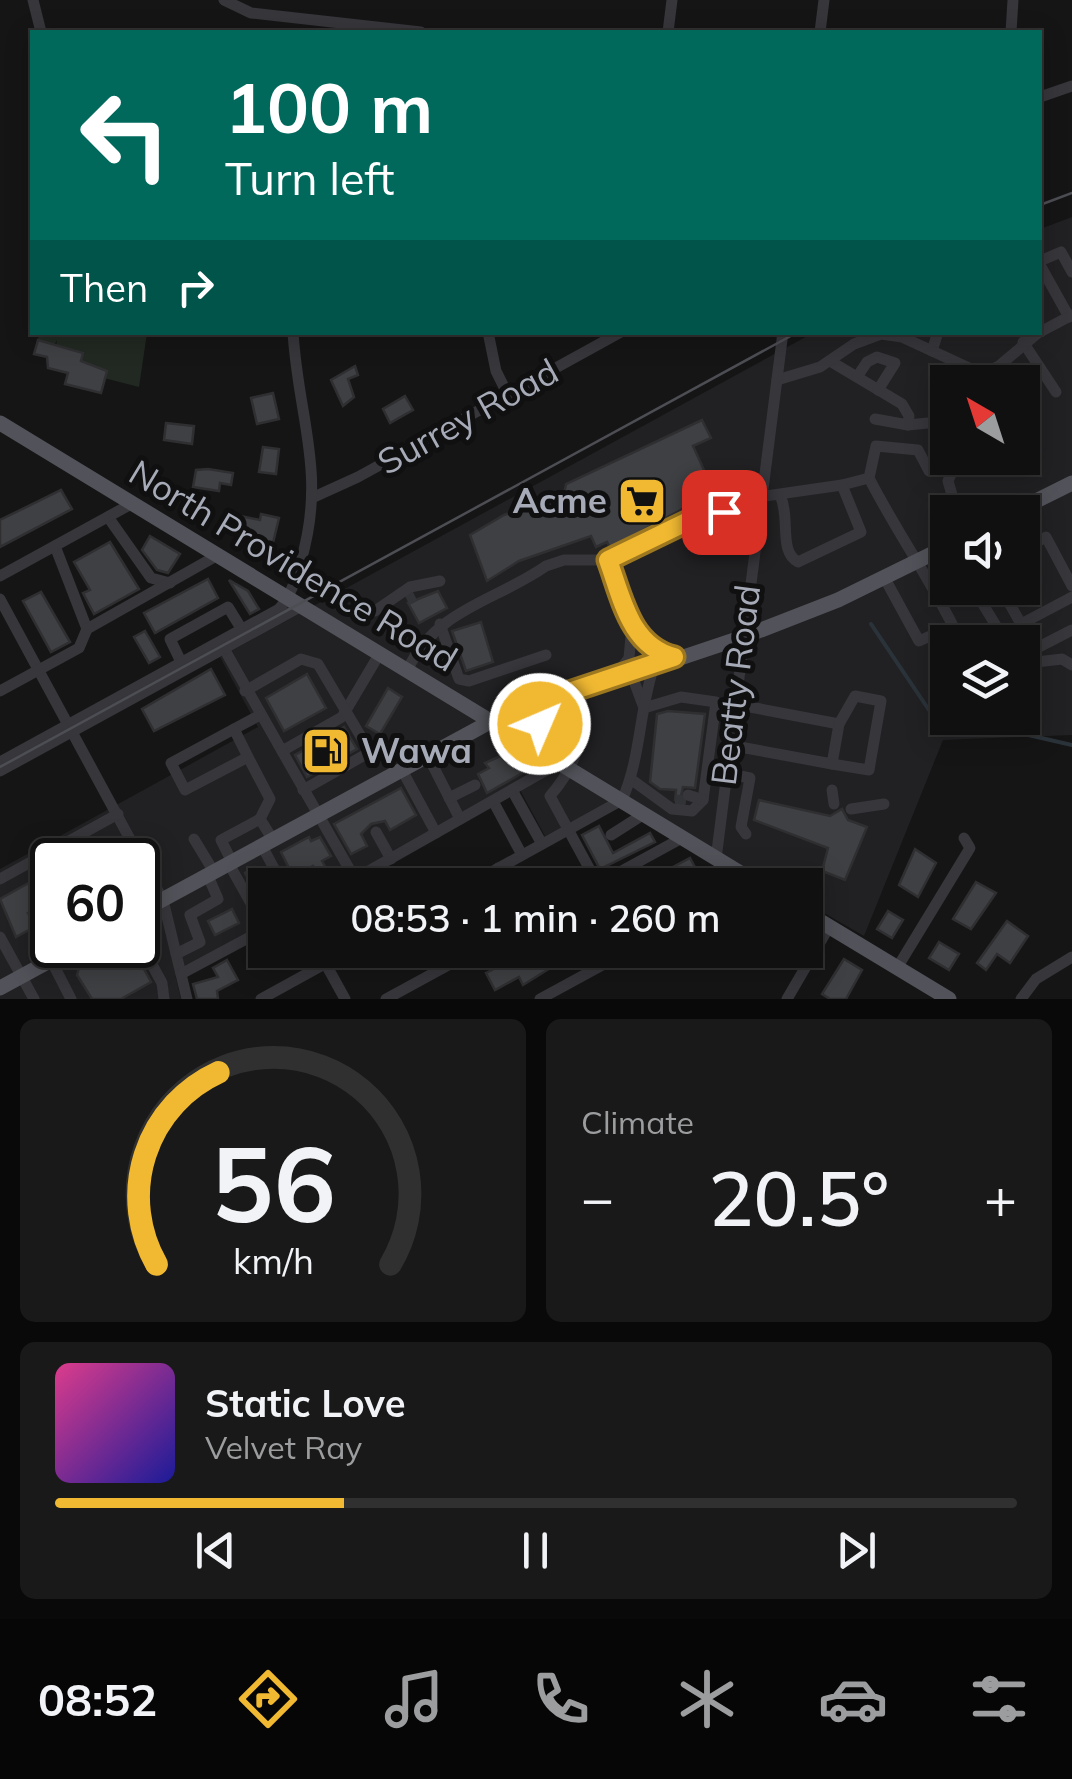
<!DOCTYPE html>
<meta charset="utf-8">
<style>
:root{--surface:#101010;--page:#191919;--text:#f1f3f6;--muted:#9c9d9f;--line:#303030;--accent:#f1b932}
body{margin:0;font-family:Mulish,sans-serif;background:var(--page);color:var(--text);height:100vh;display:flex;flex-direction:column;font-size:38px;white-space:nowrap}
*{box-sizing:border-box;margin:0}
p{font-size:32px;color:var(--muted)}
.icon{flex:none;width:55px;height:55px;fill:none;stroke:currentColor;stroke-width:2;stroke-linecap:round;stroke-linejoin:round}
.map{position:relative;height:999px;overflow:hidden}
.details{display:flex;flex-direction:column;gap:20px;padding:20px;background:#090909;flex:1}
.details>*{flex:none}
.guide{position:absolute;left:30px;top:30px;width:1012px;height:305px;border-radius:0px;box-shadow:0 5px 25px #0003,0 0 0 2px var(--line);background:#00695c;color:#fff;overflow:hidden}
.needle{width:65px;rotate:321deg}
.controls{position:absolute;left:930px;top:365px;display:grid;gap:20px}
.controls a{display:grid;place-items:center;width:110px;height:110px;border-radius:0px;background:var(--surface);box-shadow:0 5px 25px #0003,0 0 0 2px var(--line);font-size:50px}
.speed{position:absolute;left:30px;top:838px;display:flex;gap:20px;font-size:50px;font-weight:700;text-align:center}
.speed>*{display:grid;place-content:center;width:130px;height:130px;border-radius:50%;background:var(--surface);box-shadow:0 5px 25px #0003,0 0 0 2px var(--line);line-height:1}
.speed .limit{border:5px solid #111;border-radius:15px;background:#fff;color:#111}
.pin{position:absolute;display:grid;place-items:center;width:85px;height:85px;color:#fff;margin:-42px;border-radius:20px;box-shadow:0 5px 15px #0006}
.me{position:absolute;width:110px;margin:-55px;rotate:45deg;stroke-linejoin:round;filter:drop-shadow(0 0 8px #0008)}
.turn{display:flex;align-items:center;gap:35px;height:210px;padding:0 30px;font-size:45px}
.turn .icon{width:130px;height:130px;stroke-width:2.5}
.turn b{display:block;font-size:70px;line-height:85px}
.then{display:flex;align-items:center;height:95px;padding:0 30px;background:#0003;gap:20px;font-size:38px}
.big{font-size:75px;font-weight:600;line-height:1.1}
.details .card{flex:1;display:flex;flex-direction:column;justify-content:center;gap:15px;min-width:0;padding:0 35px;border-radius:15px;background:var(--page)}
.details .dial{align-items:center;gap:0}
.dial svg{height:260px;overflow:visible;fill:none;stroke:var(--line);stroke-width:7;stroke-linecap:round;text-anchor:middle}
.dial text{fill:var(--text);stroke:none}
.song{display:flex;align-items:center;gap:30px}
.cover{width:120px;height:120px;border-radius:15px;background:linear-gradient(135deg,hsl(330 70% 55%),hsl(240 70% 35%))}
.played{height:10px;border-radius:5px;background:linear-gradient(90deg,var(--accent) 30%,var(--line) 30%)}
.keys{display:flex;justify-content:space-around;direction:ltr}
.heat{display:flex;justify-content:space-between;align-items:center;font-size:55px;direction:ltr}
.details .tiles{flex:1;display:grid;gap:20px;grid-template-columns:1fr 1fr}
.card:last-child{grid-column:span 2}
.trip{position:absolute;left:248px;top:868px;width:575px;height:100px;border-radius:0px;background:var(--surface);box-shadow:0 5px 25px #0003,0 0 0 2px var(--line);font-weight:600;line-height:100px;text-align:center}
.menu{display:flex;height:160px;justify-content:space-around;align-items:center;background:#060606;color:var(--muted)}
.menu .icon{width:70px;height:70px}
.menu .on{color:var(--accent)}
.menu b{font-size:45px;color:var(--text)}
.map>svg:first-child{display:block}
</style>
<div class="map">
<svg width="1072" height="999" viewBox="0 0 1072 999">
<rect width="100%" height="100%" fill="#151516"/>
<path fill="#212123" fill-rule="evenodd" d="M1072,217V735L943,740L864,936L805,902V885H776L613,800L545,836L520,790L341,885H265V926L175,974L181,999H0V869L258,727L220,657L813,333L1040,332V229ZM948,382H1022V458H948ZM948,512H1022V588H948ZM948,642H1022V718H948ZM52,860H138V945H52Z"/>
<polygon fill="#212922" points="39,333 147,333 139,387 104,378 81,363 82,353 56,346 57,340 55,344 38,340"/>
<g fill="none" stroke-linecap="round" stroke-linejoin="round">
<g stroke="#2b333a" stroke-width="4">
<polyline points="871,624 929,710 948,715"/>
<polyline points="955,718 1072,745"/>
</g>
</g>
<g fill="#3f4043" stroke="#2f2f32" stroke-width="2.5">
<polygon points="38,340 83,353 81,361 107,371 101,393 65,384 68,373 48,368 47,357 34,354"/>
<polygon points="355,366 358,375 348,379 354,397 343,406 331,380"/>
<polygon points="273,393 279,419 257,424 251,398"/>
<polygon points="405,396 413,410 390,423 383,409"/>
<polygon points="702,420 711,438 693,446 714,492 610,548 607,542 596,547 591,536 519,561 487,581 470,535 504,515 564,494 566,484"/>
<polygon points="166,423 194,426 192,444 164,440"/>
<polygon points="263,447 279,449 276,474 259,472"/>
<polygon points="208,469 233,473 231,485 220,483 219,491 193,487 196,470"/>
<polygon points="61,490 72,509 0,547 0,520"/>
<polygon points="261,514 279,518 273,543 232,530 236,515 260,520"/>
<polygon points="150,536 180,554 168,573 157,570 142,550"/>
<polygon points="110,542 139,589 94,614 83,593 90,590 74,562"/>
<polygon points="208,579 218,598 155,633 144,613"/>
<polygon points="229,580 248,591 259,609 250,614"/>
<polygon points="438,591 447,608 419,623 408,603"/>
<polygon points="41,592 70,642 51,652 23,601"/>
<polygon points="481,622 493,662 466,671 452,631"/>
<polygon points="145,631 160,657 149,663 134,637"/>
<polygon points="211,669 225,695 154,731 142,709"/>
<polygon points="307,674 326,708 284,731 266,698"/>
<polygon points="388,688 402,697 380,734 366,726"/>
<polygon points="668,711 705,714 695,788 683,787 680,800 675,800 676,790 660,789 650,782 657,714"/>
<polygon points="558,718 573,721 569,744 555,741"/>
<polygon points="344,727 357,749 307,777 295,755"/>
<polygon points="505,754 517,760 524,772 487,793 478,774 489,768 485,763"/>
<polygon points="401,788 416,815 390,830 385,821 371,824 361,834 367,846 351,854 334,824"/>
<polygon points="759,800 830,816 842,809 848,820 867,827 845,880 822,871 828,848 754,820"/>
<polygon points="599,826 613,853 650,833 655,842 600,869 582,835"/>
<polygon points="309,837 311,841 320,837 331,856 322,861 326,868 317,873 313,866 293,876 281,852"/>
<polygon points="915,849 936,863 918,897 899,885"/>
<polygon points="690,858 701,878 683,885 673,867"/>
<polygon points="254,867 265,886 265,900 260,901 245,873"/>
<polygon points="52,870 52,898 28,913 36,926 16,937 0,899"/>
<polygon points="976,882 996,893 971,929 953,919"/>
<polygon points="232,909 239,923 215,935 208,921"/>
<polygon points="888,911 903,920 892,938 877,929"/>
<polygon points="1007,921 1028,936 1010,963 997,954 986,970 977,963"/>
<polygon points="939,942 959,954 949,970 929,958"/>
<polygon points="119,945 131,945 151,982 121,999 92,999 77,975 80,964"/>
<polygon points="550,950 560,962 523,985 519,977 495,990 486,973 517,957 522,965"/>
<polygon points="844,959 862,970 846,999 830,999 822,994"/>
<polygon points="227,960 238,980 217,991 218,999 197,999 193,984 218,977 213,968"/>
</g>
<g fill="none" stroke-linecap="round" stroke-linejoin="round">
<g stroke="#323336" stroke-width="11" stroke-dasharray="11 5.5" stroke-linecap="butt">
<polyline points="407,600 415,596"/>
<polyline points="675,800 687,801"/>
</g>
<g stroke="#36363b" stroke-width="11">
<polyline points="33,0 41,32"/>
<polyline points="224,0 251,13 421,32"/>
<polyline points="668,32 672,0"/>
<polyline points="820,32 824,0"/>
<polyline points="1011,32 1013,0"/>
<polyline points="1040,97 1072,86"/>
<polyline points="1040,261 1061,252 1072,272"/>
<polyline points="1040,265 1069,317"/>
<polyline points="488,332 496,371 508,395"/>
<polyline points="1040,332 1072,315"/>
<polyline points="1023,342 1056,392"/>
<polyline points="932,351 938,332"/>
<polyline points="830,361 902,404 909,416 908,425 875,419"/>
<polyline points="857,377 867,362 877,357 895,363 878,390"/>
<polyline points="777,380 820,367 854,344 881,334 902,337 982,374 999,366 1039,332"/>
<polyline points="908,425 948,421"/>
<polyline points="970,458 977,463"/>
<path d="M869,478C895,529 927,574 953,626L919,641L884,577"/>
<polyline points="842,485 869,478 876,446 918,450 929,471"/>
<polyline points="314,497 358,477 621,332"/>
<path d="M759,497L842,485L861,532L798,562C778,551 791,519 780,495"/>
<polyline points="707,512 756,522"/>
<polyline points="957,512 948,481 958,458"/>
<polyline points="108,517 151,578 170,583"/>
<polyline points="55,546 87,629"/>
<polyline points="1022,550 1046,537 1072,586"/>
<path d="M609,560C622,597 630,646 674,657"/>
<polyline points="0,576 133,503"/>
<polyline points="973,588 1006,642"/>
<polyline points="1001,588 1021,624 1028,663"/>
<polyline points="0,599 163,900 187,999"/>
<polyline points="375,611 410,587 440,581"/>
<polyline points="440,624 459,679 469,681 546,655"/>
<polyline points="1021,624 1072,597"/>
<polyline points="222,645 282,751 342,717 380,653"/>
<polyline points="1028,663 1033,650 1072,630"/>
<polyline points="1028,663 1062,659 1072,665"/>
<polyline points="183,666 170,639 228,607 244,633"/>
<path d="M408,669C436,609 496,601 546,566L564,560H609L722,502L757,507"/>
<polyline points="631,673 644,708"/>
<polyline points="613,679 629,658 632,625"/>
<path d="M580,689C587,731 578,764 550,796L589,868"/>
<polyline points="0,691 79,648 87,629 218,555"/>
<polyline points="245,691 301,659 318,664 370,752 303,790"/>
<polyline points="234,729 260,715"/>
<polyline points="729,745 832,764 839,724 734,704"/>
<polyline points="282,751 355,879"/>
<polyline points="428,756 460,819"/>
<polyline points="248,757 234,729 171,763 185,790 248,757 270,799 260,819 273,840"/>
<path d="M0,762L279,609C291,596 296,578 301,561C327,472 298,418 293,332"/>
<polyline points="832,764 869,770 881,701 855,696 839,724"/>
<polyline points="402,770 436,833"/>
<polyline points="0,771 300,607"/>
<polyline points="726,773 750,778 741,827 746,834"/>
<polyline points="632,780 672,809 692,811 703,800 716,702 681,697 644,708"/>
<polyline points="512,790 542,844"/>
<polyline points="832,790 834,804"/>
<polyline points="688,795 703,800"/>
<polyline points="449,798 475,785"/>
<polyline points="493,801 522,855"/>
<polyline points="851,809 884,804"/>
<polyline points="376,832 391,859"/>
<polyline points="611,835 644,814"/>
<polyline points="194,839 214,872"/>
<polyline points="262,846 283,885"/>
<polyline points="716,859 783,332"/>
<polyline points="232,862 221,840 260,819"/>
<polyline points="229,864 257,914 265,909"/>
<polyline points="498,868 507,885"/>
<polyline points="0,879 118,814"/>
<polyline points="344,885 559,763"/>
<path d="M468,885L622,800C641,758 639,710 654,666"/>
<polyline points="596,885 682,838"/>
<polyline points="0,937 34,999"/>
<polyline points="138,939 162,983 164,999"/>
<polyline points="318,950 345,999"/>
<polyline points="176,954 200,942 190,915 218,899 208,876"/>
<polyline points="51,960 71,999"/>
<polyline points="897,968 970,848 964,838"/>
<polyline points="181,974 265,929"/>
<polyline points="261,999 350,950"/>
<polyline points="386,999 476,950"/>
<polyline points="540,999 630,950"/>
<polyline points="787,999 829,927"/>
<polyline points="1021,999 1036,979 1072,957"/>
</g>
<g stroke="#52535a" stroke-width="15">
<polyline points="0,423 760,885"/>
<polyline points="1014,512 1072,483"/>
<polyline points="547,754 539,729 555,699"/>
<polyline points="805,912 949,999"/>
<polyline points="138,913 490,722 743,637 838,600 948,546"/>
<polyline points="0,988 79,945"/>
</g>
<g stroke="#4d4e54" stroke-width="2.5">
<polyline points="1040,205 1072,193"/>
<polyline points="0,767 798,332"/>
</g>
</g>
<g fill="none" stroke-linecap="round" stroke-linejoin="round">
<g stroke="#9d7820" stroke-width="25">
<path id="route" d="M540,724L560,695L674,657C630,646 622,598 608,560L707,512H724"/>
</g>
<use href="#route" stroke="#f1b932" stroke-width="18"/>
</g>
<defs>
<g id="supermarket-square" transform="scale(2.5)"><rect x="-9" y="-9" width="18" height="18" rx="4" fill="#f1b932" stroke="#101011"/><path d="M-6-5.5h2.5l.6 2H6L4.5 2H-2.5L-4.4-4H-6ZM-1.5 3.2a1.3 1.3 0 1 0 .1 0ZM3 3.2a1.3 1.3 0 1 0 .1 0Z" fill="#111"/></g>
<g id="fuel-square" transform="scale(2.5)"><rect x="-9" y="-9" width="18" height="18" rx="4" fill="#f1b932" stroke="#101011"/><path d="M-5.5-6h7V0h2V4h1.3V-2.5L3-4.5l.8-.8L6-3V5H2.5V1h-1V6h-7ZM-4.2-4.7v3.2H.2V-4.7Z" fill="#111"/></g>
</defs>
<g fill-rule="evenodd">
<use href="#supermarket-square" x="642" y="501"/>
<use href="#fuel-square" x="326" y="751"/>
</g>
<g text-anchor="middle" stroke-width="10" stroke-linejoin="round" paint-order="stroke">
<g font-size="35" fill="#a6abb7" stroke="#101011">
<text transform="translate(468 417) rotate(-29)" y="12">Surrey Road</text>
<text transform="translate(293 566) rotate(31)" y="12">North Providence Road</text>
<text transform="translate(736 685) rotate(-83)" y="12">Beatty Road</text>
</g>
<g font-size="35" font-weight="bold" fill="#a6abb7" stroke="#101011" text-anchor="end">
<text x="607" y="513">Acme</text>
<text x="361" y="763" text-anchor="start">Wawa</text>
</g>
</g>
</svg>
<div class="controls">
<a><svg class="needle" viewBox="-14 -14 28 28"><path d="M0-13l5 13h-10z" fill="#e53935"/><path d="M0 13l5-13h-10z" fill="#9c9d9f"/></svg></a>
<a><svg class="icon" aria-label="sound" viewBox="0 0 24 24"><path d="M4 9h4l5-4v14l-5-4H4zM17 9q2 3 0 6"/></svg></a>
<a><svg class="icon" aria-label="layers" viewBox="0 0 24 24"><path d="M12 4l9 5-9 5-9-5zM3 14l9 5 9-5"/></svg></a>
</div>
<div class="speed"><div class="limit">60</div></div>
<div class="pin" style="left:724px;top:512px;background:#d93025"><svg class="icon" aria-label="arrive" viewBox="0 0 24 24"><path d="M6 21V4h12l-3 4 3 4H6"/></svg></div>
<svg class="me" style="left:540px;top:724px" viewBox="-20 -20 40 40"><circle r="17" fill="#f1b932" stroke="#fff" stroke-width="3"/><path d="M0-11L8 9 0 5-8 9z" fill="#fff"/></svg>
<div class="trip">08:53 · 1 min · 260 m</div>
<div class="guide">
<div class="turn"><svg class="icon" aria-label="left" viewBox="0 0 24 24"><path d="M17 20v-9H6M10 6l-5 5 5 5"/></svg><div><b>100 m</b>Turn left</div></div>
<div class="then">Then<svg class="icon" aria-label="right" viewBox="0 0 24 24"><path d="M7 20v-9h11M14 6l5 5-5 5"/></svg></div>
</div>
</div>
<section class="details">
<div class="tiles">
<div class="card dial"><svg viewBox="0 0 100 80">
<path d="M14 69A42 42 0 1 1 86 69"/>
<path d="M14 69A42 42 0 0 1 33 10" stroke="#f1b932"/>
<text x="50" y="56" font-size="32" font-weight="700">56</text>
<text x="50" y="72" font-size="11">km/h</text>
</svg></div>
<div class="card"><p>Climate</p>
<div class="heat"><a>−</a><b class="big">20.5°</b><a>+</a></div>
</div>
<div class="card">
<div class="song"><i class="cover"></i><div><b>Static Love</b><p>Velvet Ray</p></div></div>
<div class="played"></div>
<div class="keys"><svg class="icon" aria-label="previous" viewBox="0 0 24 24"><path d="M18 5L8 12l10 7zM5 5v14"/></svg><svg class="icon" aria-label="pause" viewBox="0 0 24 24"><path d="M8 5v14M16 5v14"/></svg><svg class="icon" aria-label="next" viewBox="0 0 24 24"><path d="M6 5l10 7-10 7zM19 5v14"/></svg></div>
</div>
</div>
</section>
<nav class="menu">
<b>08:52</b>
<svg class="icon on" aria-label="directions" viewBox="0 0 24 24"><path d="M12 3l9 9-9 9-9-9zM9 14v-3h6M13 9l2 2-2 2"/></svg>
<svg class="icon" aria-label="music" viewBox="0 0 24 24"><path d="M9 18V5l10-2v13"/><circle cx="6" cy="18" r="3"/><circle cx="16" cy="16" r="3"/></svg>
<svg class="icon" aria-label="phone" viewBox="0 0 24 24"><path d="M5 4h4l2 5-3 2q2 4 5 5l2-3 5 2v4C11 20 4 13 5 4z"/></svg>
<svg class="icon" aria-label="climate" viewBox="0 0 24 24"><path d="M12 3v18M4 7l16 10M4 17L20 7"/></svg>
<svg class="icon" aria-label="car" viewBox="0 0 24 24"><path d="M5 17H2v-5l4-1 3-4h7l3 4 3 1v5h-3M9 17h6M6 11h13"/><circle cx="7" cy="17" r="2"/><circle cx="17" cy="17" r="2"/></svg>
<svg class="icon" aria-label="filters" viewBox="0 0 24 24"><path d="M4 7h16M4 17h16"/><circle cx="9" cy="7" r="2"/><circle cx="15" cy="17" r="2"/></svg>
</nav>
